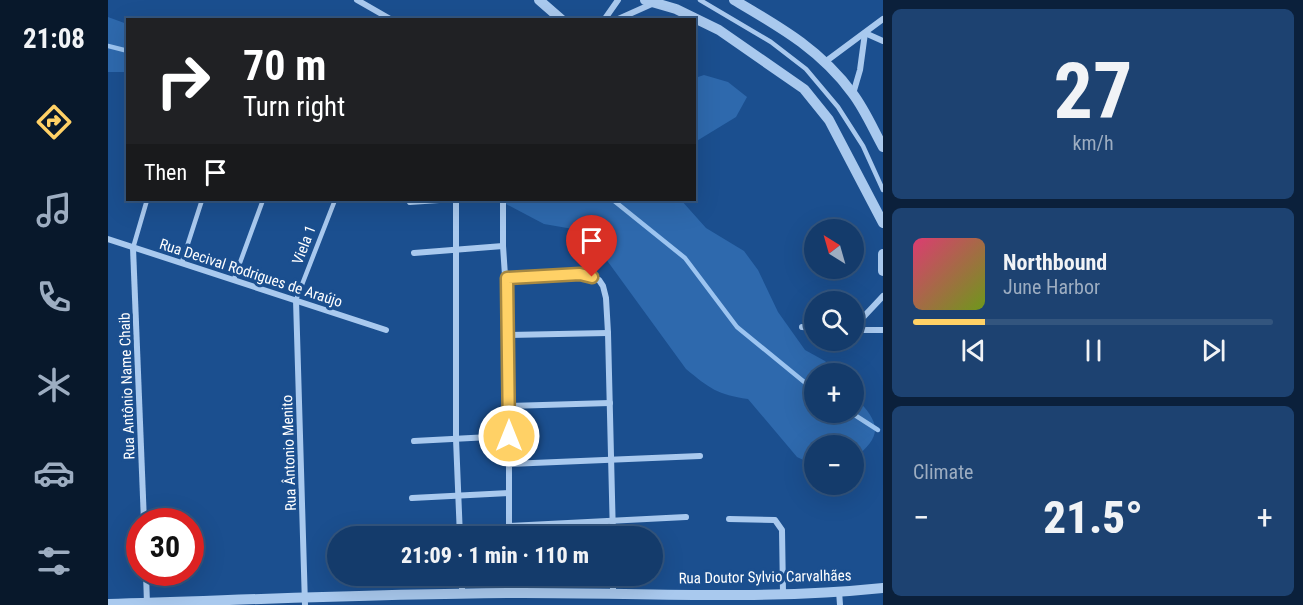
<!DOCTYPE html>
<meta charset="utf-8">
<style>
:root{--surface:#143b6b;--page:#1d4271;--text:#f1f3f6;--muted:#9dadc1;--line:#33557e;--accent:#ffd166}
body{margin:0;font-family:"Roboto Condensed",sans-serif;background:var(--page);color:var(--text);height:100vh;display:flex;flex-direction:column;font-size:22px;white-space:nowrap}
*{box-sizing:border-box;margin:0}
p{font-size:20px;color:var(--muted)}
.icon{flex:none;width:33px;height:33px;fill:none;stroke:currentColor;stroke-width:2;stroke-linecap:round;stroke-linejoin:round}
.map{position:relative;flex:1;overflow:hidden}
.details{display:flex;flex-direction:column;gap:9px;padding:9px;background:#0b203b;width:420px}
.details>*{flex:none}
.top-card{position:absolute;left:18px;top:18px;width:570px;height:183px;border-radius:0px;box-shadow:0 6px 24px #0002,0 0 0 2px var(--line);background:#202124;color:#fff;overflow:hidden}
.needle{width:39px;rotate:323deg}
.tools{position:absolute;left:696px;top:219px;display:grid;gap:12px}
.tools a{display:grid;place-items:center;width:60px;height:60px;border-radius:50%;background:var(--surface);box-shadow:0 6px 24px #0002,0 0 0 2px var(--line);font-size:30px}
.speed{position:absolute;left:18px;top:508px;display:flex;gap:12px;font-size:30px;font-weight:700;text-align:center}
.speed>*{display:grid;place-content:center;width:78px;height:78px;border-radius:50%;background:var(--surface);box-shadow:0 6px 24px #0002,0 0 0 2px var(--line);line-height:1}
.speed .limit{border:9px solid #d22;background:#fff;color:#111}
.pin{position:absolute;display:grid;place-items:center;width:51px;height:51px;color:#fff;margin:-62px -26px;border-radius:50% 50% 50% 0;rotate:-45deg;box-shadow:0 0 6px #0007}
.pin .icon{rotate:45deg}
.me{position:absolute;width:66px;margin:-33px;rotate:0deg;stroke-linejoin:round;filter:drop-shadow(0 0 4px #0008)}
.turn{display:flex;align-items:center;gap:21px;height:126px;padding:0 18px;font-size:27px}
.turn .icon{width:78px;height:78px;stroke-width:2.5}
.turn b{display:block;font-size:42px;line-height:51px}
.then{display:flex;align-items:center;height:57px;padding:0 18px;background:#0003;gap:12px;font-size:22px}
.big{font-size:45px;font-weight:800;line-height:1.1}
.details .tile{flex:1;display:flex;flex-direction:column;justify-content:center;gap:9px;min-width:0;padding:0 21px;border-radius:9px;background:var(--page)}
.details .dial{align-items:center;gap:0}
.dial b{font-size:78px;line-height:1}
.song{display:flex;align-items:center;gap:18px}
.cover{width:72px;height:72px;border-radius:9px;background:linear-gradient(135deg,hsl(340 70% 55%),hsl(80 70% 35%))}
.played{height:6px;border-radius:3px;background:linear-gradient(90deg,var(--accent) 20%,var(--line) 20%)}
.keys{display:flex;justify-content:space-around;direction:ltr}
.heat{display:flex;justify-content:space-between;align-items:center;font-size:33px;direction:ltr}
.trip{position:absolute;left:219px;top:526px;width:336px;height:60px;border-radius:30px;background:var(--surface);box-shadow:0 6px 24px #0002,0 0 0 2px var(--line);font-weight:800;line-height:60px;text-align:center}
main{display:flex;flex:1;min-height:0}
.tabs{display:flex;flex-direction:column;width:108px;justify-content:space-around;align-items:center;background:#08182b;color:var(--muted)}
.tabs .icon{width:42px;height:42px}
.tabs .selected{color:var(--accent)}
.tabs b{font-size:27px;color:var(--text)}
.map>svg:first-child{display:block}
</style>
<main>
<nav class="tabs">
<b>21:08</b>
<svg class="icon selected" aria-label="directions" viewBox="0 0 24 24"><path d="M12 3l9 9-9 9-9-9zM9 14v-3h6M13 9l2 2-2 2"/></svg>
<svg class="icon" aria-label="music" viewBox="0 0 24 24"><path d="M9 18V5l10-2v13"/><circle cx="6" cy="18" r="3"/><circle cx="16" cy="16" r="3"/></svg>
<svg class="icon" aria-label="phone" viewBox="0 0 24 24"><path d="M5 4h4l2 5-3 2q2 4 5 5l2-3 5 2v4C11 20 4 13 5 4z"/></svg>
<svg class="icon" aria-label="climate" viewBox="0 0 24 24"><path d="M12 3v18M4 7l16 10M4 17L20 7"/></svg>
<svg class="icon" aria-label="car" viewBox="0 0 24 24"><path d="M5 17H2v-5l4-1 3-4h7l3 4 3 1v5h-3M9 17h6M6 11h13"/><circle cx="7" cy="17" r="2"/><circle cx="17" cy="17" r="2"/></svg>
<svg class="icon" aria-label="filters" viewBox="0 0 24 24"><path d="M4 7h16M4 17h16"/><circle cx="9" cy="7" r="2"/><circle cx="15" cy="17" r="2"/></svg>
</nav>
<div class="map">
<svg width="775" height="605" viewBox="0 0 775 605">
<rect width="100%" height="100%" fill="#1b4f8f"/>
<g fill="#2e69ad">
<polygon points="0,17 19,24 19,72 0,72"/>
<polygon points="596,75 620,82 639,97 628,117 587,142 587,78"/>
<path d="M372,200H573L598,228L636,251L650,270L670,312L697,350L717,361L728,373L706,374V412H746V396C773,423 775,436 746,458V446H706V465L689,457L640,399C610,395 601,388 578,369L487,244L465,229L436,224L396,203Z"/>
</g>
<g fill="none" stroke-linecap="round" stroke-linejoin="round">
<g stroke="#9cc4f0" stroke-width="4.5">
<polyline points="0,46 20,51"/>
<polyline points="505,200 577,258 629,327 706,390"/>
<polyline points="742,412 770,430"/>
</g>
<g stroke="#a9c9ee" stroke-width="4.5">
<polyline points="592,0 663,42 698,69 730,107 755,146 775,190"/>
<polyline points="25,248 39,200"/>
<polyline points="74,262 94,200"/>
<polyline points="126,279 155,200"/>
<polyline points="188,300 227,200"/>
</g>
<g stroke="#a9c9ee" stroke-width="6">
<polyline points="249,0 284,20"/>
<polyline points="496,20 510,0"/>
<polyline points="508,20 546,3"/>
<polyline points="757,33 775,41"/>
<polyline points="717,62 775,19"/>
<polyline points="745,94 752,70 757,33"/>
<polyline points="348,200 348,439 352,537"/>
<polyline points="395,200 395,246 401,335 401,537"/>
<polyline points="302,202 331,200"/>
<polyline points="0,239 278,330"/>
<polyline points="25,248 36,522"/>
<polyline points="306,253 395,246"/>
<polyline points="399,278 472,275 491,280 495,286 498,298 500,333 505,537"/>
<polyline points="188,300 197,605"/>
<polyline points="694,327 706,328"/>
<polyline points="746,327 775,296"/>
<polyline points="746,330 775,330"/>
<polyline points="401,335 500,333"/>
<polyline points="401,406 502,403"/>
<polyline points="306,441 401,436"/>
<polyline points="401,464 592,456"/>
<polyline points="304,498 401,493"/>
<polyline points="621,519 667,520 674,530 675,593"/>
<polyline points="401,526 578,517"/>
<polyline points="38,573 39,604"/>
<polyline points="354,576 354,594"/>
<polyline points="731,591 732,605"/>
<polyline points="400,593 400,576"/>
<polyline points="505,594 505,576"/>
</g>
<g stroke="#a9c9ee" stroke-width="10">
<polyline points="431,0 454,20"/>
<polyline points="537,0 568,9 611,30 696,89 721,120 775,223"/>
<path d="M626,0C672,27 713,50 745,94C757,110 765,129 775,147"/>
<polyline points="775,254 775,271"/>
<path d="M0,604C133,600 266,594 399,593C524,592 650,601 775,588"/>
</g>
</g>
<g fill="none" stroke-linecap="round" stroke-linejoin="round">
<g stroke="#a68842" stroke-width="15">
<polyline id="route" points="401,436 399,278 472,274 484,277"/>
</g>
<use href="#route" stroke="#ffd166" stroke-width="10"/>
</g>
<g text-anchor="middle" stroke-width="6" stroke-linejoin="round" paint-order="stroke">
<g font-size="15" fill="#fff" stroke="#1b4f8f">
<text transform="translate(196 245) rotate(-69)" y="5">Viela 1</text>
<text transform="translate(143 273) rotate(18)" y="5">Rua Decival Rodrigues de Araújo</text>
<text transform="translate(19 386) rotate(-92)" y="5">Rua Antônio Name Chaib</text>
<text transform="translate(181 453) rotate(-92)" y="5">Rua Ântonio Menito</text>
<text transform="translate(657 577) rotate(-1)" y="5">Rua Doutor Sylvio Carvalhães</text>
</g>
</g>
</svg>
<div class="tools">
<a><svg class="needle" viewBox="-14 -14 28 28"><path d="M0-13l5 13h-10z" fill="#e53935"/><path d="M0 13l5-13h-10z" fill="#9dadc1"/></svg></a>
<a><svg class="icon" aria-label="search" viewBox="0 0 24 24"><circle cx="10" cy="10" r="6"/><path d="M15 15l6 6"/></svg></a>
<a>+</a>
<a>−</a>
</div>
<div class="speed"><div class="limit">30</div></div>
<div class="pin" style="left:484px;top:277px;background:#d93025"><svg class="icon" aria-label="arrive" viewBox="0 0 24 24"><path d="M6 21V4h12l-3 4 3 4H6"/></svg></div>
<svg class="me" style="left:401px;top:436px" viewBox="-20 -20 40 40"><circle r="17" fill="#ffd166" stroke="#fff" stroke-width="3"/><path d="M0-11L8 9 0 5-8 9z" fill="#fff"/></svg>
<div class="trip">21:09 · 1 min · 110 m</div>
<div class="top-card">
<div class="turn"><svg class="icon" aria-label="right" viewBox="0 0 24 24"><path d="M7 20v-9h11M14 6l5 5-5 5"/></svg><div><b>70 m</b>Turn right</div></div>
<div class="then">Then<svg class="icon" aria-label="arrive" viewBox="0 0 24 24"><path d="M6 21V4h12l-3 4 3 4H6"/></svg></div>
</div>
</div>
<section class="details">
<div class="tile dial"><b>27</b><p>km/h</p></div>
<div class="tile">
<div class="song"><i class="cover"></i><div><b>Northbound</b><p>June Harbor</p></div></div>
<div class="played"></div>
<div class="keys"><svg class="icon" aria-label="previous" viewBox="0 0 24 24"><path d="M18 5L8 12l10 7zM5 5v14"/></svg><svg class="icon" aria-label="pause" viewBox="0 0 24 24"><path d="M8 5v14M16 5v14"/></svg><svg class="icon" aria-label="next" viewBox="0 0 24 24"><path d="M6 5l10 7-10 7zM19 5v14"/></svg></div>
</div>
<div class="tile"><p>Climate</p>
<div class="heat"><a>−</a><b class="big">21.5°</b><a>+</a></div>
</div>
</section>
</main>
